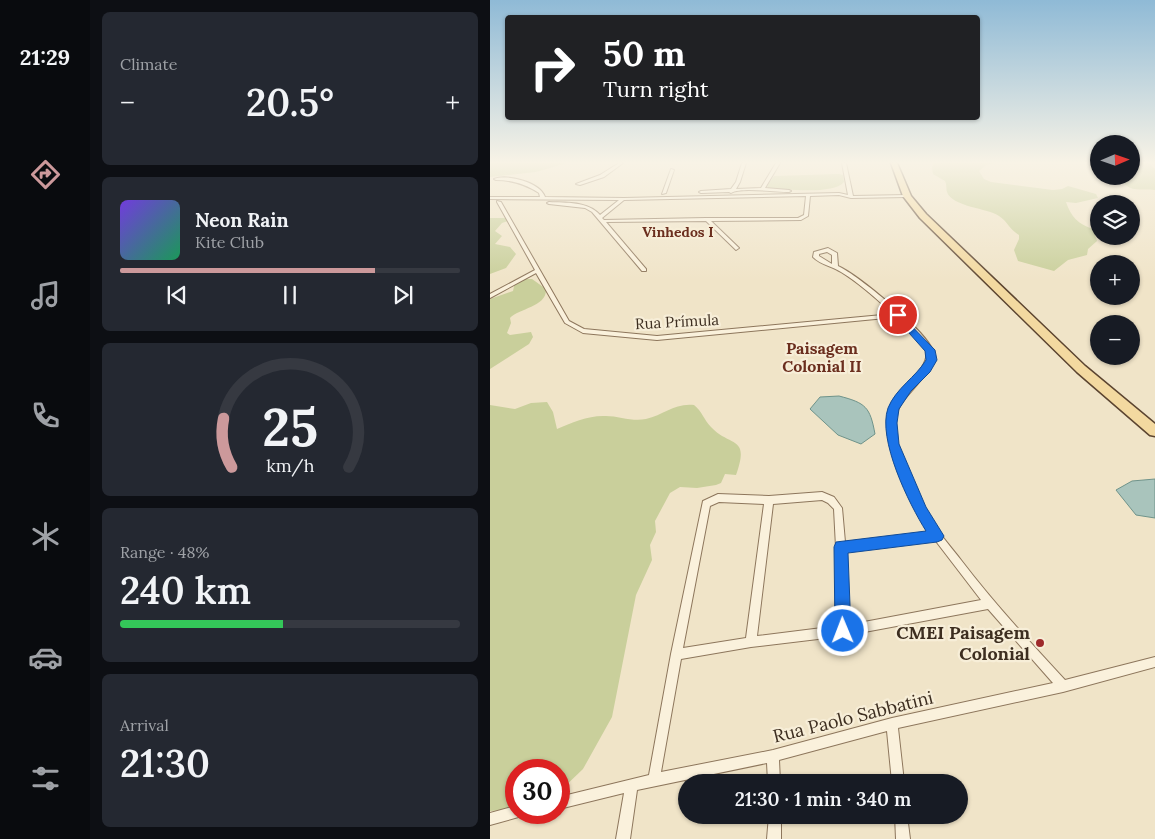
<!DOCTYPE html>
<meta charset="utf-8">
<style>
:root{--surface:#171b24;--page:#242831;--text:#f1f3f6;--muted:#9ea1a6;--line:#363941;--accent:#cc999b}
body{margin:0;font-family:Lora,serif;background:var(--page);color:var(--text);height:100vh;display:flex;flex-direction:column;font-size:19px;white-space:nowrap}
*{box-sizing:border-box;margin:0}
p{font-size:16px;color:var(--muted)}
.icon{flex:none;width:28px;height:28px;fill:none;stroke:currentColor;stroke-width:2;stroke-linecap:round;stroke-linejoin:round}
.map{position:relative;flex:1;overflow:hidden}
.drawer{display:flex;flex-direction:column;gap:12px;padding:12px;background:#0d0f14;width:400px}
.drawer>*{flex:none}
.top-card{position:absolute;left:15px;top:15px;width:475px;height:105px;border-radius:5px;box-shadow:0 1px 4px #0004;background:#202124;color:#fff;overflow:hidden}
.needle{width:32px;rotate:88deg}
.buttons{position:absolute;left:600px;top:135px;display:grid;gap:10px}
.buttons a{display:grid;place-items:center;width:50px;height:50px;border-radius:50%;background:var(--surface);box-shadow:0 1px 4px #0004;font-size:25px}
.speed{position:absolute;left:15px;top:759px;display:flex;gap:10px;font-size:25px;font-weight:700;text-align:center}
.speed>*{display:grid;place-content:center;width:65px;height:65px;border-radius:50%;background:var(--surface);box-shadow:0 1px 4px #0004;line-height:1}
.speed .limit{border:8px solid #d22;background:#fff;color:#111}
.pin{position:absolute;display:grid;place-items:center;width:42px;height:42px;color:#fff;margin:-21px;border:2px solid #fff;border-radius:50%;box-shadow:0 1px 5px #0007}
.me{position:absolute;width:55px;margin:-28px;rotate:359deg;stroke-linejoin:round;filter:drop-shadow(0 0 4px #0008)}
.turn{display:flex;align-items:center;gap:18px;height:105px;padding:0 15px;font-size:22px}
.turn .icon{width:65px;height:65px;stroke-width:2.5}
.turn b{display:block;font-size:35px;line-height:42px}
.big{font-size:38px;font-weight:600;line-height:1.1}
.drawer .tile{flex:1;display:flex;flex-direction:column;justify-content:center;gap:8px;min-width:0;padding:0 18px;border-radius:8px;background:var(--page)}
.drawer .dial{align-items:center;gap:0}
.dial svg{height:130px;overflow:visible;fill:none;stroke:var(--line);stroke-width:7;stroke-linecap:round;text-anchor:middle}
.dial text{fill:var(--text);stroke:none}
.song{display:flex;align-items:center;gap:15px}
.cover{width:60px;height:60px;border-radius:8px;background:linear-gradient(135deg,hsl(260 70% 55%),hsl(150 70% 35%))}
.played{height:5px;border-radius:2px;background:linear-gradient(90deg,var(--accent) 75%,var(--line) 75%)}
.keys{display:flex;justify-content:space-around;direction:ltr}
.heat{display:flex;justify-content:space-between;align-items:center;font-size:28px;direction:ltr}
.charge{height:8px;border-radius:4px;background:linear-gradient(90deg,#34c759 48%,var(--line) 0)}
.trip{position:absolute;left:188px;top:774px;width:290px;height:50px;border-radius:25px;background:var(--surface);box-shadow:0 1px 4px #0004;font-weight:600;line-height:50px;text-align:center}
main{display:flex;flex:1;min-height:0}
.menu{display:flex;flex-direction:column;width:90px;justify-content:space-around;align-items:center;background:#090b0e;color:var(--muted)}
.menu .icon{width:35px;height:35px}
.menu .current{color:var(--accent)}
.menu b{font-size:22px;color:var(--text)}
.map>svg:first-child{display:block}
</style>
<main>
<nav class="menu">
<b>21:29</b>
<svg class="icon current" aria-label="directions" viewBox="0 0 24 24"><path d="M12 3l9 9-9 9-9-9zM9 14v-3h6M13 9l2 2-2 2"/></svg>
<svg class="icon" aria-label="music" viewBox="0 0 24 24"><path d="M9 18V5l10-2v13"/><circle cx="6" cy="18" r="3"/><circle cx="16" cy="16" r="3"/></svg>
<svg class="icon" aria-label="phone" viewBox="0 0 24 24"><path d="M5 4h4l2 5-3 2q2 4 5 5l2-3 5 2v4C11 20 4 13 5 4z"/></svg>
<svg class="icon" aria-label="climate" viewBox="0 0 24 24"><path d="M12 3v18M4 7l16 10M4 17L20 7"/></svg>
<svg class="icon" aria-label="car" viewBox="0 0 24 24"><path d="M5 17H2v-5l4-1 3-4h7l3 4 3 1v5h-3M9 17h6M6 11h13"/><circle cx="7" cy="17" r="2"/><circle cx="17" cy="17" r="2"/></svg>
<svg class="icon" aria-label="filters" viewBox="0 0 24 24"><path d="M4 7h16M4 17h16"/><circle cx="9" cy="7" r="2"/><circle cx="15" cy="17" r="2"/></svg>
</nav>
<section class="drawer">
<div class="tile"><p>Climate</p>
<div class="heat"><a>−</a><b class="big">20.5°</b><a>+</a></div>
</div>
<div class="tile">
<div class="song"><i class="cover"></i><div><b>Neon Rain</b><p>Kite Club</p></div></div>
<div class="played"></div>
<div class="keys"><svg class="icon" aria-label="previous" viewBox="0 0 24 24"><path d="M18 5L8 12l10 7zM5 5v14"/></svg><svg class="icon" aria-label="pause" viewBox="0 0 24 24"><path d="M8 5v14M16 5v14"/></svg><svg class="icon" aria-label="next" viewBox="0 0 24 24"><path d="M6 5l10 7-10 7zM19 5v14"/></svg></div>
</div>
<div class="tile dial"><svg viewBox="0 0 100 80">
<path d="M14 69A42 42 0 1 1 86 69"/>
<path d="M14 69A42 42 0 0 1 9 39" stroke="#cc999b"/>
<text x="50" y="56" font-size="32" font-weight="700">25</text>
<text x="50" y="72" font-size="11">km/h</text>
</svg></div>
<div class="tile"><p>Range · 48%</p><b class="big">240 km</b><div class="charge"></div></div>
<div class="tile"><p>Arrival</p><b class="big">21:30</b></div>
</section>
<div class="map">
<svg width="665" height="839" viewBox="0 0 665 839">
<rect width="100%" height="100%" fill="#f0e4c8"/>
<g fill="#c9cf9b">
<polygon points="0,163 77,163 46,172 0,177"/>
<path d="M444,163H508L496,165L489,171L494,179L501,182L563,190L572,189L578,186L606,194L608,198L586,203L576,202C581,217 588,224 603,229L607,241L598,249L597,255L578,260L564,271L528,261L524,250L529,239V235C519,229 517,221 509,216C498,208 462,207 457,192C456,189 457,185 455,181L443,174L442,167Z"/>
<path d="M641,163H659L665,169V190C653,188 639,193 633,181L647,174Z"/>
<path d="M349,174L353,175L354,182C344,195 295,189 278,188L277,186L284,176Z"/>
<polygon points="0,218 18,218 18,221 12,223 5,231 12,236 5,244 20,247 26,254 16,268 0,274"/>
<path d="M30,279H42L56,289C57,307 29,308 20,318L21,323L17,333L20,335L41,332L43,337L39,344L0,369V299L23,291L25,282Z"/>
<path d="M57,402L63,412L67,429C81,423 97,416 113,416C127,415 141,422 156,419C174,415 184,403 204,405C212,411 214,420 221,427C241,448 260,435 246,475L235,474L231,483L226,485L207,488L190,487L180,493L165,521L166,532L160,545L162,560L146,595L122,717L93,769L69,792V770H26V809L0,811V405L25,409L41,403Z"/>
</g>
<g fill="#a9c4bc" stroke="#6f938a">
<path d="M349,396C376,403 380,407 385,434L371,444L348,435L320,409L330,397Z"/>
<polygon points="665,479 665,518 646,515 626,490 642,481"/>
</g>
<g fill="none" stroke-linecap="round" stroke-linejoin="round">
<g stroke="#8d765c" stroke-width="2">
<g id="street">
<polygon points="129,163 133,163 114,177 90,185 86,184 110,175"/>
<path d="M252,163H256L250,182L246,189L271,188L286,163H290L275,188L299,190L301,191L299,192C285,192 251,187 241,193L239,192L211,193L209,192L211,191L241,189L246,182Z"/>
<path d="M352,163H356L363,196L417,195L419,196L417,197L361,198L349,195L320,196L318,216L311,220L221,221L248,247L249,248L246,250L216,221L116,222L156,269V271H152L102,212L95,208L59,204L57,203L59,202C76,203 98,201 110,215L129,200L0,199V197H50L49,193C35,184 22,180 6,180L4,179C17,174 50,182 55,197L134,198L349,193L358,195ZM316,196L314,215L308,218H216L114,220L112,218L134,200Z"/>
<polygon points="181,169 184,170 176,193 172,194"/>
<path d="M7,201L11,202L79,321L94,329L167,336L403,314C387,299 369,283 351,272C342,266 331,265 323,257L324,252L338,248L347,253L348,266C368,275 436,331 443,351C449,367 419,391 411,404C407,411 405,418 405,426C405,442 413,458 419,473C424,484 428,497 433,508C443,527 458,543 471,560C503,602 539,641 575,680L665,657V667L573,692L408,728L414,782H402L397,731L289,760L290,782H278L277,763L147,790L140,839H126L134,793L69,809V797L159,775L181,654L213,501L228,494L279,496L332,492L344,497L352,508L355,542L439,533C428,515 421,497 413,478C405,459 394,437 399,415C403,395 441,368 436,351C433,340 415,325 406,317L167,340L93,333L75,323L46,273L0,298V294L45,270L7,202ZM337,252L342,255V264L329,256V254ZM332,500L338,503L344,509L346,547L348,626L267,636L283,504ZM229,502L274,504L256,638L193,648L220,506ZM445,540L491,600L358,625L356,551ZM498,609L563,683L402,718L283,750L171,772L191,659L261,647L353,636Z"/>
<polygon points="26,806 26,812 34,812 32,816 0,825 0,813"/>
<polygon points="279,815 291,815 291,839 277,839"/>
<polygon points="405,815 417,815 420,839 406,839"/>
</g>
</g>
<g stroke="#5b4430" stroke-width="3">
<polygon id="primary" points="401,163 407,163 421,196 436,214 595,366 665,424 665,436 660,435 587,372 430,218 413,196"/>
</g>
<use href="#street" fill="#faf1dc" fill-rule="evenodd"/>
<use href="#primary" fill="#f3d9a0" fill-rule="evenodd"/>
</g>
<linearGradient id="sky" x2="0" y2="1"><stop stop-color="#8fbad6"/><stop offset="0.58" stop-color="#f8f3e6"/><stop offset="1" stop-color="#f8f3e6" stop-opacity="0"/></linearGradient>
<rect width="665" height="280" fill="url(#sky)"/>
<path fill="#1a73e8" stroke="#114b97" d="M408,312L445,350L447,360L440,372L421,391L409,409L407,423L409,444L436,507L454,536L452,540L447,542L358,553L361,631L359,636L353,639L347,636L345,631L344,547L346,542L436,531C419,504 387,439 398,408C406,388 426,377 436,360L435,351L403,315Z"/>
<circle fill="#9e2a2b" stroke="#f7eed8" stroke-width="2" cx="550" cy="643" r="5"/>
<g text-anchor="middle" stroke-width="4.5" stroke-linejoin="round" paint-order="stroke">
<g font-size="14" font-weight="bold" fill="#6b2e1e" stroke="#f7eed8">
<text x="188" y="237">Vinhedos I</text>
</g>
<g font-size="15" fill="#3d2e20" stroke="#f7eed8">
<text transform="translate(187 322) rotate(-3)" y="5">Rua Prímula</text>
</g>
<g font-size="16" font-weight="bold" fill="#6b2e1e" stroke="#f7eed8">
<text x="332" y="354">Paisagem<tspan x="332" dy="18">Colonial II</tspan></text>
</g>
<g font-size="18" font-weight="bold" fill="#3d2e20" stroke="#f7eed8" text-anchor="end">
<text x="540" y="639">CMEI Paisagem<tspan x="540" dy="21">Colonial</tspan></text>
</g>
<g font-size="18" fill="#3d2e20" stroke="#f7eed8">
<text transform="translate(363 717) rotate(-14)" y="6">Rua Paolo Sabbatini</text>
</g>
</g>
</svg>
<div class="buttons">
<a><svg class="needle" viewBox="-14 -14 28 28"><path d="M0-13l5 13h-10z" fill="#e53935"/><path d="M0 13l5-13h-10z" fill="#9ea1a6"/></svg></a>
<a><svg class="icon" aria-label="layers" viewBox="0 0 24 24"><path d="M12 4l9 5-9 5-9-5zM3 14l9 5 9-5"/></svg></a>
<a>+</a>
<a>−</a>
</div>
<div class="speed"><div class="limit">30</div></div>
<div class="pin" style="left:408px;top:315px;background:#d93025"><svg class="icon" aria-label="arrive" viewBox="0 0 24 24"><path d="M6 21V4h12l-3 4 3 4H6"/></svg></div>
<svg class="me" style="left:353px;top:631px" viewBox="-20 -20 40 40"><circle r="17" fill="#1a73e8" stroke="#fff" stroke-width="3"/><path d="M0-11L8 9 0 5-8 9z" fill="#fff"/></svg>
<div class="trip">21:30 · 1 min · 340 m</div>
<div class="top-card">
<div class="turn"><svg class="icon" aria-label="right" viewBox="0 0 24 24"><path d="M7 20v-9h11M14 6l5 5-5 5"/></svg><div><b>50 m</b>Turn right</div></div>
</div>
</div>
</main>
